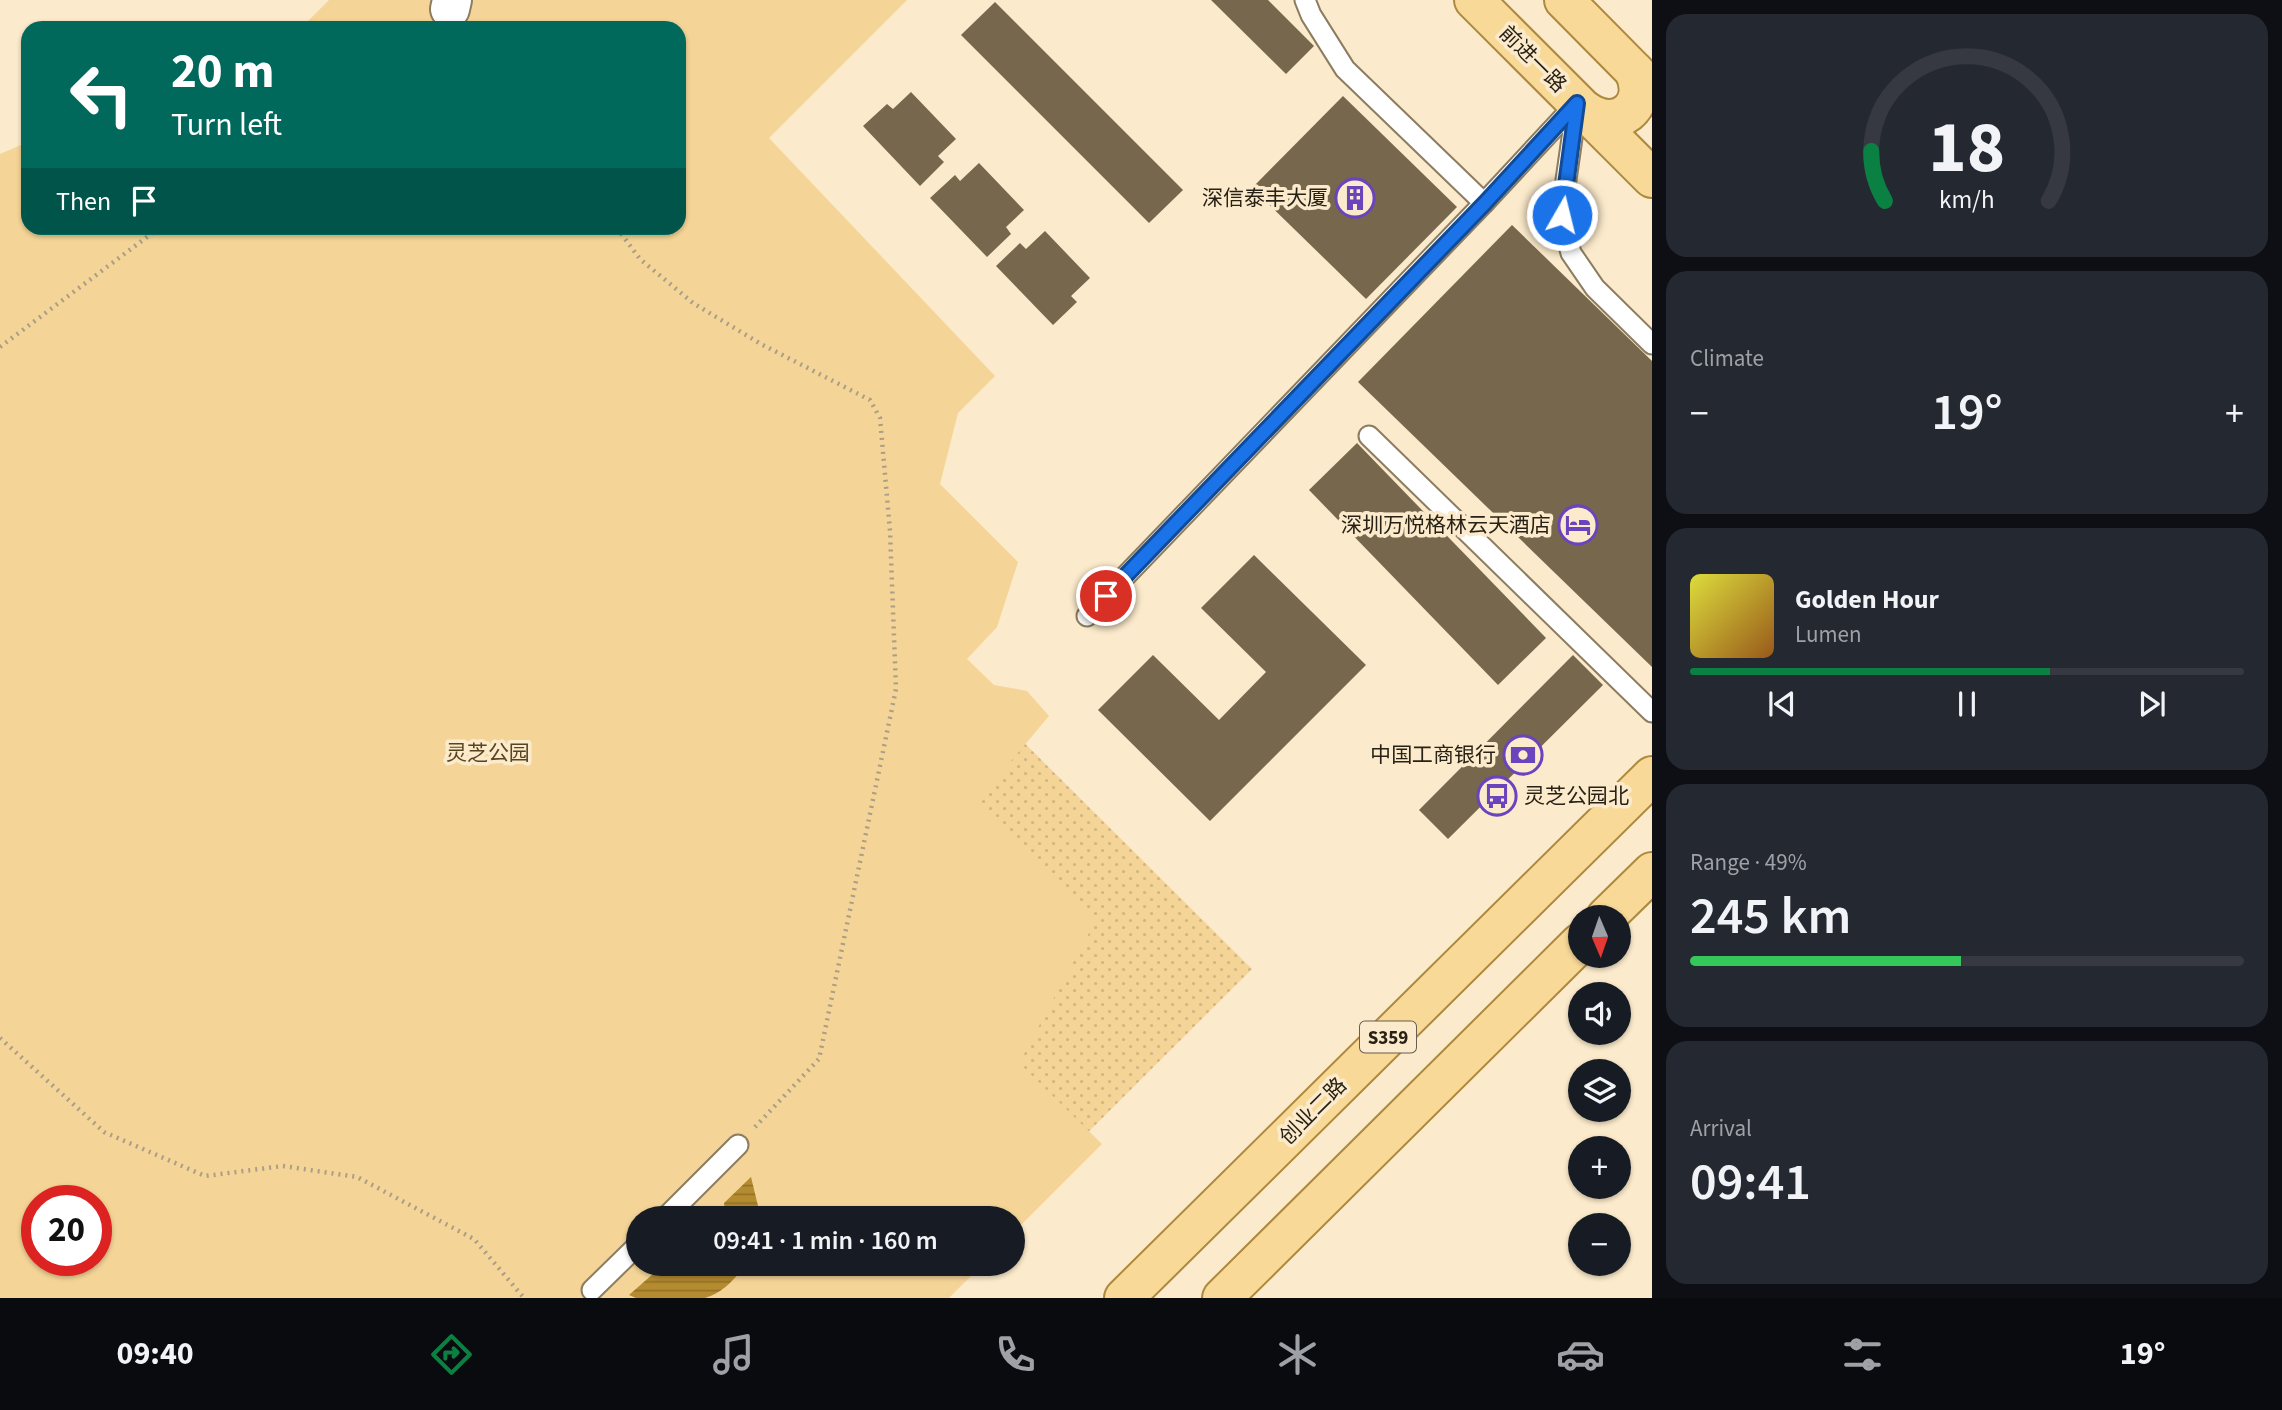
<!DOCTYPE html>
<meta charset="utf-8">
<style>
:root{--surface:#171b24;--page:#242831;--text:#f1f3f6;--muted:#9ea1a6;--line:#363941;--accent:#0b8043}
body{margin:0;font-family:"Source Sans 3","Noto Sans SC",sans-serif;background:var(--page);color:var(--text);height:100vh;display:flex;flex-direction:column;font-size:26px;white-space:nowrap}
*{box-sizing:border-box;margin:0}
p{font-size:23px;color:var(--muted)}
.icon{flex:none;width:38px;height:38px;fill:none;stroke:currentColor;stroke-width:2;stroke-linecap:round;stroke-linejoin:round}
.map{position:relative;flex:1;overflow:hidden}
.side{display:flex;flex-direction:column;gap:14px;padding:14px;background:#0d0f14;width:630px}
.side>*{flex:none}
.hud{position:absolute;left:21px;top:21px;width:665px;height:214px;border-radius:21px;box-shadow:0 2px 5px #0004;background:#00695c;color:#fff;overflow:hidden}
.needle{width:46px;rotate:178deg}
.tools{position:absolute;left:1568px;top:905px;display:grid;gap:14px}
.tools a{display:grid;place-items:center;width:63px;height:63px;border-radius:50%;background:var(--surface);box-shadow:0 2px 5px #0004;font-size:35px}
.speed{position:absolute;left:21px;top:1185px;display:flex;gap:14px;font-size:35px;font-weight:700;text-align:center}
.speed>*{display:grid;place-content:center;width:91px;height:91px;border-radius:50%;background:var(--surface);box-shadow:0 2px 5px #0004;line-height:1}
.speed .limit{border:10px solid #d22;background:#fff;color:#111}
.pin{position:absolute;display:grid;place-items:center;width:60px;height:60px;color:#fff;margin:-30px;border:4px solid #fff;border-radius:50%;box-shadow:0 2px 7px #0007}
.me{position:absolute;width:77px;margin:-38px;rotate:8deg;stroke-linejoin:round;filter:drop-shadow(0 0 5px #0008)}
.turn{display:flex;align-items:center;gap:24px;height:147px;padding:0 35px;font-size:32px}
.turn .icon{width:91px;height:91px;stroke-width:2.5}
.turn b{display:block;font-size:49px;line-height:60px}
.then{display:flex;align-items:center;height:66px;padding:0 35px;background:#0003;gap:14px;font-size:26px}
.big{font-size:52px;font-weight:600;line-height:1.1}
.side .tile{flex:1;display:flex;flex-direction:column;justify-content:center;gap:10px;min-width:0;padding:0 24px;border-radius:21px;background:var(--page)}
.side .dial{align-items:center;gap:0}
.dial svg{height:182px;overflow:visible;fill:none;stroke:var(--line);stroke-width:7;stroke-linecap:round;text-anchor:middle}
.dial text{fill:var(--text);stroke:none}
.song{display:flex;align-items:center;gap:21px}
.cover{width:84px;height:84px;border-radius:10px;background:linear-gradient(135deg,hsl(60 70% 55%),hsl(30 70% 35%))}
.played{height:7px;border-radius:4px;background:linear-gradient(90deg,var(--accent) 65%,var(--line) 65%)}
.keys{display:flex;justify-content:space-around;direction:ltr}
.heat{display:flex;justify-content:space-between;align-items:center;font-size:38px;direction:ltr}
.charge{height:10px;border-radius:5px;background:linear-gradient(90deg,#34c759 49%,var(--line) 0)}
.trip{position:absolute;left:626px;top:1206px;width:399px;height:70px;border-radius:35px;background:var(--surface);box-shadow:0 2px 5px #0004;font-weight:600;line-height:70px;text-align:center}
.tab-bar{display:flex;height:112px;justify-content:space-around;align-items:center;background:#090b0e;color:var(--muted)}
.tab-bar .icon{width:49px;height:49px}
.tab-bar .current{color:var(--accent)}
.tab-bar b{font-size:32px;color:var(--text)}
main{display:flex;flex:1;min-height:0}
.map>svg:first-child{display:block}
</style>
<main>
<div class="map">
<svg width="1652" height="1298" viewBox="0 0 1652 1298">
<defs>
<pattern id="grass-dots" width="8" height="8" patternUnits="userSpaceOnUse" patternTransform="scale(1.75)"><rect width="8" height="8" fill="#f5d597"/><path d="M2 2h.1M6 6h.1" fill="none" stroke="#d2b781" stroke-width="1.8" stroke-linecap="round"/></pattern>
<pattern id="water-rules" width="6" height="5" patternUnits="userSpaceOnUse" patternTransform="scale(1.75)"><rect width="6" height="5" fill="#b58b30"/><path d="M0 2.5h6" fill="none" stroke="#937128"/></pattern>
</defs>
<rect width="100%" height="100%" fill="#fbeacb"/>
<polygon fill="url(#grass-dots)" points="964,683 1252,969 1002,1218 969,1218"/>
<path fill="#f5d597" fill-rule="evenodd" d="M329,0H907L769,138L995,376L958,413L940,484L1018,562L997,627L967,659L994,685L1027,691L1049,716L975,804L1097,918L1019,1063L1102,1144L1013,1233V1218H639V1264H983L949,1298H0V154L28,142V228H679V28H298L303,26ZM37,1200H96V1260H37Z"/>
<g fill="url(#water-rules)">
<polygon points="751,1177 759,1210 758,1218 726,1218 724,1203"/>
<path d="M700,1264H746C735,1279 723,1293 705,1298H636L629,1295L654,1273C672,1274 685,1274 700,1264Z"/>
</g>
<g fill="#77684d">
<polygon points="1211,0 1268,0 1314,46 1286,74"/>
<polygon points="995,2 1183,190 1149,223 961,35"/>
<polygon points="911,92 956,139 938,156 944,162 920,186 863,126 887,104 893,109"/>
<polygon points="1343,96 1457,207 1366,299 1252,188"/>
<polygon points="979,163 1024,210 1006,227 1011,234 987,257 930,198 955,175 960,181"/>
<polygon points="1512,225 1652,361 1652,667 1358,382"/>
<polygon points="1045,231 1090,278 1071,296 1077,302 1053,325 996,266 1020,243 1026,249"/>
<polygon points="1357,443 1546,638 1498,685 1309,490"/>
<polygon points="1254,555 1366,665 1210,821 1098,710 1153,655 1219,720 1266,672 1201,608"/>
<polygon points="1573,655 1603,685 1448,839 1419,810"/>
</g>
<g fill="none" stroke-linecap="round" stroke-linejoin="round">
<g stroke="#8c7d61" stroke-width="23">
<g id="lane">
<polyline points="1305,0 1311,15 1345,69 1484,203"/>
<polyline points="1577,103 1561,215 1571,253 1595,288 1652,344"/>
<polyline points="1369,436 1652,712"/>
<polyline points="1087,616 1484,203 1577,103"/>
<polyline points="665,1218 738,1145"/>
<polyline points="592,1290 639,1244"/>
</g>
</g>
<g stroke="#8c7d61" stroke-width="42">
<polyline id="street" points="450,9 452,0"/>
</g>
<g stroke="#ad893d" stroke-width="42">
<g id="primary">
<polyline points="1474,0 1652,178"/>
<polyline points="1564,0 1652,89"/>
<path d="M1586,111C1617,133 1651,106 1634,71"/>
<polyline points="1606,917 1652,872"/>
<polyline points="1124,1298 1652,776"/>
<polyline points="1222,1298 1580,943"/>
</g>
</g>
<g stroke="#aa9e86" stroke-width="4.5" stroke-dasharray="2 5" stroke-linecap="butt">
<polyline points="617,228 640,259 693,303 761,344 870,400 880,418 890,531 896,689 819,1059 755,1127"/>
<polyline points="0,347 159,228"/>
<polyline points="0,1038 104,1132 205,1176 283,1166 357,1177 474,1239 524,1298"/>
</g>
<use href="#lane" stroke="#fff" stroke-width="19"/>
<use href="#street" stroke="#fff" stroke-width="38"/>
<use href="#primary" stroke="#f9d997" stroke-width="38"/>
</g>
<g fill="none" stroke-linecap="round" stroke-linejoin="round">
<g stroke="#114b97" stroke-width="18">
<polyline id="route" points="1106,596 1485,203 1577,103 1562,215"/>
</g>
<use href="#route" stroke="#1a73e8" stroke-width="12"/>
</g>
<defs>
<g id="building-ring" transform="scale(2.0125)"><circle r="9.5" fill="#fbeacb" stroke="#6a44bd" stroke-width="1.5"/><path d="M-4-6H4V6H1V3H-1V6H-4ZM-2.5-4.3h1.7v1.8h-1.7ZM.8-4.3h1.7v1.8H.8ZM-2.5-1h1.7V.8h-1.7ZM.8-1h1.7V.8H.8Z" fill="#6a44bd"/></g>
<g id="hotel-ring" transform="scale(2.0125)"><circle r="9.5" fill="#fbeacb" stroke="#6a44bd" stroke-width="1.5"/><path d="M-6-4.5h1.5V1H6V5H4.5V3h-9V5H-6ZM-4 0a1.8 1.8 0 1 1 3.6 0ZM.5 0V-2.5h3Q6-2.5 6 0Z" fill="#6a44bd"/></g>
<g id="bank-ring" transform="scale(2.0125)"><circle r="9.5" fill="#fbeacb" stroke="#6a44bd" stroke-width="1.5"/><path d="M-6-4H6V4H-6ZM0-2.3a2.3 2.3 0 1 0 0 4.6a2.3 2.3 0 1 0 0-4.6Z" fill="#6a44bd"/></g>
<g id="bus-ring" transform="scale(2.0125)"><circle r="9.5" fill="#fbeacb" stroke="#6a44bd" stroke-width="1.5"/><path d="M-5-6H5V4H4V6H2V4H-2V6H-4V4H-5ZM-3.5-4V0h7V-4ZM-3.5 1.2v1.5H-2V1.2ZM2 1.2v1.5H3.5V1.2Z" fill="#6a44bd"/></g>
</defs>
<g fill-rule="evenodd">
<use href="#building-ring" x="1355" y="198"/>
<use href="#hotel-ring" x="1578" y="525"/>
<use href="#bank-ring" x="1523" y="755"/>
<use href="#bus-ring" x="1497" y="796"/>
</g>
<g text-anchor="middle" stroke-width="7" stroke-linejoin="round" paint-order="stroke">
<rect fill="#fbeacb" stroke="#675e4c" stroke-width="2" x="1360" y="1021.5" width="56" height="31" rx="5"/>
<g font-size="19" font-weight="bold" fill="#282216">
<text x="1388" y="1044">S359</text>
</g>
<g font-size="21" fill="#282216" stroke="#fbeacb">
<text transform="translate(1533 59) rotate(45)" y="7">前进一路</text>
<text transform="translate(1313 1111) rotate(-45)" y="7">创业二路</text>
</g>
<g font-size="21" fill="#282216" stroke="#fbeacb" text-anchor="end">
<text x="1328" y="205">深信泰丰大厦</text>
<text x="1551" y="532">深圳万悦格林云天酒店</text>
<text x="1496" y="762">中国工商银行</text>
<text x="1524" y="803" text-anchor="start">灵芝公园北</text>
</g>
<g font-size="21" fill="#584520" stroke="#fbeacb">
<text x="488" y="760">灵芝公园</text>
</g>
</g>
</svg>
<div class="tools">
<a><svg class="needle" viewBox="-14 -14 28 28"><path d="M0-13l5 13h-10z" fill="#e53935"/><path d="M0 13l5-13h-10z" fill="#9ea1a6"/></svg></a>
<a><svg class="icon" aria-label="sound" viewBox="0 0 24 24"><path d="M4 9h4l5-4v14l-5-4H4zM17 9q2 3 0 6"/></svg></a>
<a><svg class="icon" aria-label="layers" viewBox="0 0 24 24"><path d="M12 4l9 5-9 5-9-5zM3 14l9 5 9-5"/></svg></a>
<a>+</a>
<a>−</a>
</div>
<div class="speed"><div class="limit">20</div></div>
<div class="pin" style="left:1106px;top:596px;background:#d93025"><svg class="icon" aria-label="arrive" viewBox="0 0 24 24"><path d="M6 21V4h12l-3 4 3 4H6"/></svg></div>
<svg class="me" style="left:1562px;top:215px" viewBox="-20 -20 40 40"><circle r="17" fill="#1a73e8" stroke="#fff" stroke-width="3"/><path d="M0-11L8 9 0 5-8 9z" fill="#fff"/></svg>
<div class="trip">09:41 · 1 min · 160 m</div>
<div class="hud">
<div class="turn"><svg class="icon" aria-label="left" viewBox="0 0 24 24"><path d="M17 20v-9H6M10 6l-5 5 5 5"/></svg><div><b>20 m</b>Turn left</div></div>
<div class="then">Then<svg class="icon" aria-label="arrive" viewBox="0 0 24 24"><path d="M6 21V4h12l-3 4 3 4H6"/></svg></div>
</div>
</div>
<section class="side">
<div class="tile dial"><svg viewBox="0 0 100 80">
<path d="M14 69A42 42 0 1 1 86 69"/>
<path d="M14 69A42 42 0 0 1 8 47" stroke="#0b8043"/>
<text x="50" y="56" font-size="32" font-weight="700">18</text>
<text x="50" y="72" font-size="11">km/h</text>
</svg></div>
<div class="tile"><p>Climate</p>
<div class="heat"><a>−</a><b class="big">19°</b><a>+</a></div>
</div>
<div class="tile">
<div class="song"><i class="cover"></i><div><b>Golden Hour</b><p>Lumen</p></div></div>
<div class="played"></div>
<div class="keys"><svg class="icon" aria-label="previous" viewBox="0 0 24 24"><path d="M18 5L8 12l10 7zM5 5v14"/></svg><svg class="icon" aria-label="pause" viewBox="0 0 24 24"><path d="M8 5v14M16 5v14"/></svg><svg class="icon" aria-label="next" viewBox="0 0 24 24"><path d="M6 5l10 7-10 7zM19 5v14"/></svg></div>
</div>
<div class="tile"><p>Range · 49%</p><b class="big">245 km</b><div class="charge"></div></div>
<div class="tile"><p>Arrival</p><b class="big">09:41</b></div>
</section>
</main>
<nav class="tab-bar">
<b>09:40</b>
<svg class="icon current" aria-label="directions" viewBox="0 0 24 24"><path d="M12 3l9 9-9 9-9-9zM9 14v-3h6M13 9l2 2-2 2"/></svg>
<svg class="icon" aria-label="music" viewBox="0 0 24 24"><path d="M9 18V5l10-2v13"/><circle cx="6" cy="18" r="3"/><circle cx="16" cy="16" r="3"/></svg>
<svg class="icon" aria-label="phone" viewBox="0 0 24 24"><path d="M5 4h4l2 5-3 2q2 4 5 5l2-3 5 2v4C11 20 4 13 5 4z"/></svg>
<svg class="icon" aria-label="climate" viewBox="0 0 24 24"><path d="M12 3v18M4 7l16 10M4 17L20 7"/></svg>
<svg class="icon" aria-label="car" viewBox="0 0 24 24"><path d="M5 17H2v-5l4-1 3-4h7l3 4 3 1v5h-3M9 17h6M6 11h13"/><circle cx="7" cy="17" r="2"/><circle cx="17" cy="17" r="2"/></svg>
<svg class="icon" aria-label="filters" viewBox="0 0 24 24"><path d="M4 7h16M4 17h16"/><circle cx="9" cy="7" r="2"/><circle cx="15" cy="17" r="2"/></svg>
<b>19°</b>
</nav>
